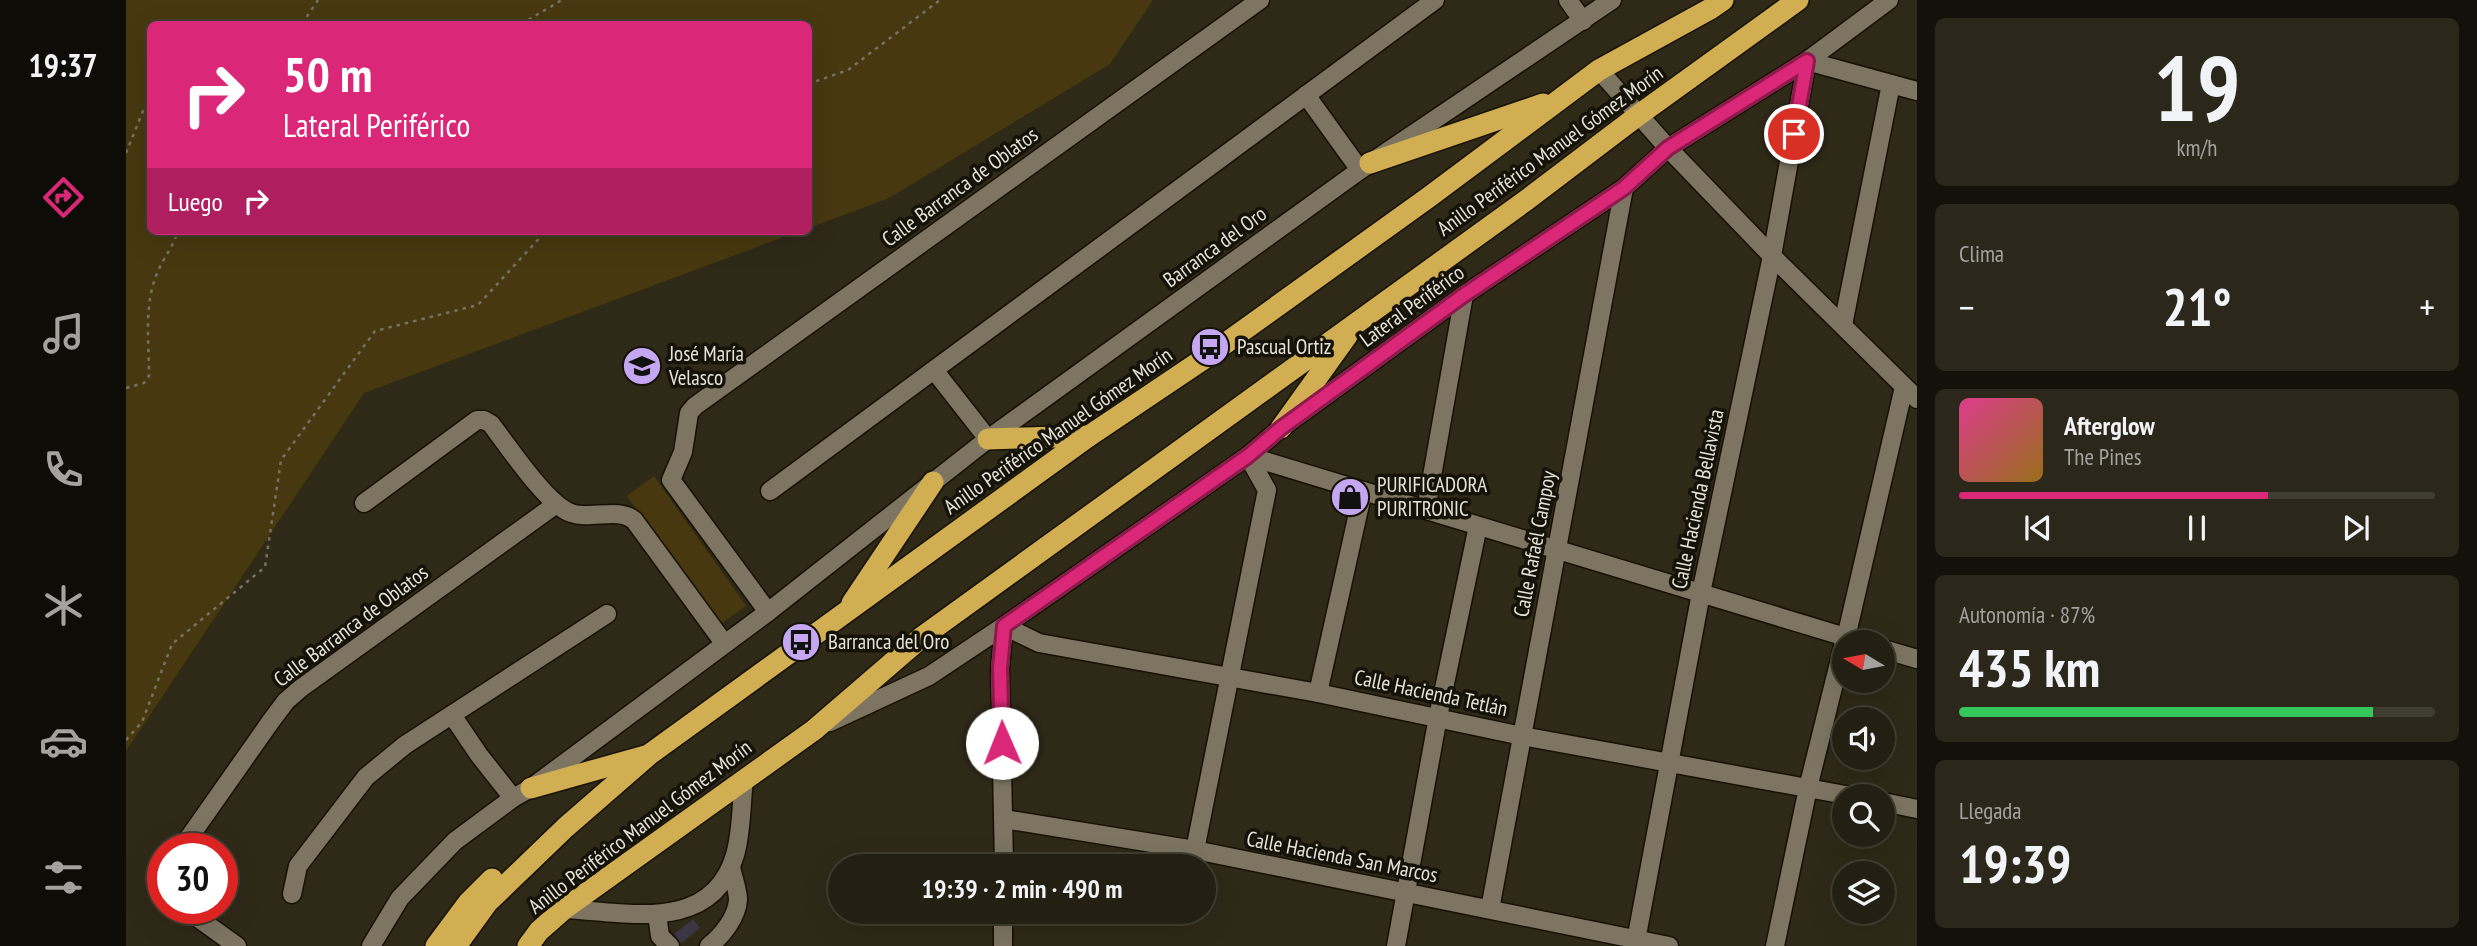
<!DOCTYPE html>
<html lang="es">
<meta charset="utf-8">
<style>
:root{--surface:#231f12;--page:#2b271b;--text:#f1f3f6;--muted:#a3a29f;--line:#403d32;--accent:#db2777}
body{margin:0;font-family:"PT Sans Narrow",sans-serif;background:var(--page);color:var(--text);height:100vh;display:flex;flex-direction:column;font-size:26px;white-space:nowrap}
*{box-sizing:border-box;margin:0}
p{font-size:23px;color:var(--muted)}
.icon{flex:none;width:38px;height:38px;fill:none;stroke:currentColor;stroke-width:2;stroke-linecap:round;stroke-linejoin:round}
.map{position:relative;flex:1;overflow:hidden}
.details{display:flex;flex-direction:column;gap:18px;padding:18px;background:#13110a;width:560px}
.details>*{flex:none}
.banner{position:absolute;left:21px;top:21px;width:665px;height:214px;border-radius:10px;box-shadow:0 7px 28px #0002,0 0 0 2px var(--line);background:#db2777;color:#fff;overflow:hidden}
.needle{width:46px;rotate:280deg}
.fabs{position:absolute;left:1706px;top:630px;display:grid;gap:14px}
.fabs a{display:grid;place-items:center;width:63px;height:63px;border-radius:50%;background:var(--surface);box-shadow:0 7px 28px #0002,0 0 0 2px var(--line);font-size:35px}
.speed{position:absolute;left:21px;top:833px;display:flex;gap:14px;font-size:35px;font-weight:700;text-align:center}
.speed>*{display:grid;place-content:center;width:91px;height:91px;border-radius:50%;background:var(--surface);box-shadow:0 7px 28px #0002,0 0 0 2px var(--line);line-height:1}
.speed .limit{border:10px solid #d22;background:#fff;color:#111}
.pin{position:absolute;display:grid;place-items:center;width:60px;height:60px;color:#fff;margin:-30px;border:4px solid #fff;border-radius:50%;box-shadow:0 2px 7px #0007}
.me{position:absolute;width:77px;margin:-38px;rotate:359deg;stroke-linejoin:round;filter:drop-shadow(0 0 5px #0008)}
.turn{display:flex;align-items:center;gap:24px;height:147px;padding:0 21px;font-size:32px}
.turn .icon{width:91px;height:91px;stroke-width:2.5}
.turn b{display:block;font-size:49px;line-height:60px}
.then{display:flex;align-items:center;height:66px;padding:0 21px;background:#0003;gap:14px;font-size:26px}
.big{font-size:52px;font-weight:700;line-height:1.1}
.details .tile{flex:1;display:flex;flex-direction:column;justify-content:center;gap:10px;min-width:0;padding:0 24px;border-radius:10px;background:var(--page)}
.details .dial{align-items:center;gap:0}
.dial b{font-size:91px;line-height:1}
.song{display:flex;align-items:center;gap:21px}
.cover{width:84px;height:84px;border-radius:10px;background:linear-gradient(135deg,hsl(330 70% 55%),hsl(40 70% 35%))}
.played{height:7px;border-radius:4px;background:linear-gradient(90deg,var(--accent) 65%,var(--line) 65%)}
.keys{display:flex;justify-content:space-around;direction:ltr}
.heat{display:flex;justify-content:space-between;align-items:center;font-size:38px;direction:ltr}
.charge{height:10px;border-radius:5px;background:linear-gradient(90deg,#34c759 87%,var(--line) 0)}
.trip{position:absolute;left:702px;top:854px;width:388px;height:70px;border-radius:35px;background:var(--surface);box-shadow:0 7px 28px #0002,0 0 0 2px var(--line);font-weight:700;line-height:70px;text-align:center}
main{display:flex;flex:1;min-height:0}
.tabs{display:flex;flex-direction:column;width:126px;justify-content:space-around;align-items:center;background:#0e0c07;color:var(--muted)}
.tabs .icon{width:49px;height:49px}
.tabs .active{color:var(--accent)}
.tabs b{font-size:32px;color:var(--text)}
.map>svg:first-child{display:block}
</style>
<main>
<nav class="tabs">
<b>19:37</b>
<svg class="icon active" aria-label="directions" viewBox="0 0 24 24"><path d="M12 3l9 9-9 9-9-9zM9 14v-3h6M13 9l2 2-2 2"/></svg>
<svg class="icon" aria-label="music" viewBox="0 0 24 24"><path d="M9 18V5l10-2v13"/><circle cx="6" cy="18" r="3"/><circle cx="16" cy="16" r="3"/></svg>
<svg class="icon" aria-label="phone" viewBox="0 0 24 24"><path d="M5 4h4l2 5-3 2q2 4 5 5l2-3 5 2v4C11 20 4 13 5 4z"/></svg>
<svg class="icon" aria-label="climate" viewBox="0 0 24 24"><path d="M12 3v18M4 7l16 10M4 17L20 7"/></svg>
<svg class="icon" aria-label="car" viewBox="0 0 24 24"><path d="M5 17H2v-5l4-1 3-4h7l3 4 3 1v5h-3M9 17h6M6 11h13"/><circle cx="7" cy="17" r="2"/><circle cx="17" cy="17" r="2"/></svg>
<svg class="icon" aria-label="filters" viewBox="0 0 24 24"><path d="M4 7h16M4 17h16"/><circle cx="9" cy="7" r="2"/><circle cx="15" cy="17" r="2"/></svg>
</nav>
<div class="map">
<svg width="1791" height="946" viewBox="0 0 1791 946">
<rect width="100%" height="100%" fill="#2f2918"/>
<g fill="#47380f">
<polygon points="0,0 1027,0 984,64 763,198 683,228 682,24 24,24 24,231 674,231 238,393 0,751"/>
<polygon points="528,476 620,606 593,625 501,496"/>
</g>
<polygon fill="#3b3545" points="567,919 574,928 555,943 548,934"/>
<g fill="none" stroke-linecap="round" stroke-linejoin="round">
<g stroke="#171103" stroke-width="21">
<g id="minor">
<polyline points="1442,0 1457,21"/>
<polyline points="1473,70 1542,148 1646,256 1791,399"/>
<polyline points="1180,95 1234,170"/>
<polyline points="1717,325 1765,84"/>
<polyline points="808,370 862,439"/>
<polyline points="1122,456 1736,642"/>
<polyline points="644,491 1309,0"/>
<path d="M238,503L351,420H358L365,424C382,446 421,505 445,513C465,520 492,507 508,520L598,643"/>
<polyline points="1300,510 1338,295"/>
<polyline points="642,612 545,480 557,452 563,413 569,406 1134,0"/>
<polyline points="1719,642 1778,387"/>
<polyline points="1757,649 1791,659"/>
<polyline points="1192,693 1237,491"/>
<polyline points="326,715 353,755 387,798"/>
<polyline points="704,722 803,676 878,626 1122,456 1155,428 1338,295 1498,188 1542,148 1681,61 1763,0"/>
<polyline points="1757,802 1791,809"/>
<polyline points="878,819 1069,850 1543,946"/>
<polyline points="55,849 145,721 160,701 175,688 429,505"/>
<polyline points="1069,850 1141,490 1122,456"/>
<polyline points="878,866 874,668 878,626 913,643 1192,693 1396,736 1725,796"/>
<polyline points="37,875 32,886 37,893"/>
<polyline points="166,894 172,866 240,777 279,745 481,614"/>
<polyline points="58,908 111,946"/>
<path d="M438,909C501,912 586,934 609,855C616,831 615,804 618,780"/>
<polyline points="1364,909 1498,188"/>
<polyline points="531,914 534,936 544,946"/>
<polyline points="245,946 274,898 329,841 387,798 405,788 642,612 862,439 1234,170 1486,0"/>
<path d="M583,946C596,936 611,917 612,900C612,890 607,877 605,867"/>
<polyline points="877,946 877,912"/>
<polyline points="1270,946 1312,717 1352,526"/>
<polyline points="1509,946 1575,593 1646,256 1681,61 1791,91"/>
<polyline points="1649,946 1682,788 1718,643"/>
</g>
</g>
<g stroke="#171103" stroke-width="24">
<g id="highway">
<polyline points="1244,163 1417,104"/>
<polyline points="1155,428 1221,336"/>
<polyline points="862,439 963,436"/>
<polyline points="726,603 807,482"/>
<polyline points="405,788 519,756"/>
<polyline points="310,946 342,903 366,879"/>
<polyline points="330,946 361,903 440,827 524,754 963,436 1079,358 1303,197 1473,70 1584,9 1597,0"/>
<polyline points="402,946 413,931 438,909 688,730 796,637 1402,199 1514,114 1672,0"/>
</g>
</g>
<g stroke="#767163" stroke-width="2.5" stroke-dasharray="3.5 5" stroke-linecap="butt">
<polyline points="176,24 192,0"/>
<polyline points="395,24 436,0"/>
<polyline points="682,84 722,70 814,0"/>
<polyline points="0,153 17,111 24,105"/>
<path d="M0,388L18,383L23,376C23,343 18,307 30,276C36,260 47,247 52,231"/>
<polyline points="0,740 16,722 46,644 139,567 155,460 249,331 352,305 420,231"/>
</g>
<use href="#minor" stroke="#7d7562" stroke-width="18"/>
<use href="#highway" stroke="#d1ae52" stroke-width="21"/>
</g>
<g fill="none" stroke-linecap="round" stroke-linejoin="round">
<g stroke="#8e194d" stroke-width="18">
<polyline id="route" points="876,743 874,668 878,626 1122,456 1155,428 1338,295 1498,188 1542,148 1681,61 1668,134"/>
</g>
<use href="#route" stroke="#db2777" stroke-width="12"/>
</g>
<defs>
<g id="bus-disc" transform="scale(2.0125)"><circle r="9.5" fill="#c5a7f1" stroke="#15120a"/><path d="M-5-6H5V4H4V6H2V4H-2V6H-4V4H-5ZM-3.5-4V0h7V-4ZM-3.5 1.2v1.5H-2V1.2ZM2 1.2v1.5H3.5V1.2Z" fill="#111"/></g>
<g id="school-disc" transform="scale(2.0125)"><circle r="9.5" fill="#c5a7f1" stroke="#15120a"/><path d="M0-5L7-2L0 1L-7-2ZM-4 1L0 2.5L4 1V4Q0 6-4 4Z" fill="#111"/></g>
<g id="shop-disc" transform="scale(2.0125)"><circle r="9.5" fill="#c5a7f1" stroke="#15120a"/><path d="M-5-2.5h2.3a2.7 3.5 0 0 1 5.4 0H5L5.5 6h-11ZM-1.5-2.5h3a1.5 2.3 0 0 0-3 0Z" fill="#111"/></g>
</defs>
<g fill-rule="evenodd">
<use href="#bus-disc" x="1084" y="347"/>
<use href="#school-disc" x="516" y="366"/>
<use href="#shop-disc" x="1224" y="497"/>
<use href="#bus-disc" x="675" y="642"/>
</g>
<g text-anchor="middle" stroke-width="7" stroke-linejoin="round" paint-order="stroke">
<g font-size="21" fill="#e6e2d8" stroke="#15120a">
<text transform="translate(1424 151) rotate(-36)" y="7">Anillo Periférico Manuel Gómez Morín</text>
<text transform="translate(834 187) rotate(-36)" y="7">Calle Barranca de Oblatos</text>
<text transform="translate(1089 247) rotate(-36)" y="7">Barranca del Oro</text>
<text transform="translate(1286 306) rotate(-36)" y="7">Lateral Periférico</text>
<text transform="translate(932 431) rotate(-35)" y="7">Anillo Periférico Manuel Gómez Morín</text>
<text transform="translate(1572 499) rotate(-78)" y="7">Calle Hacienda Bellavista</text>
<text transform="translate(1409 544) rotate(-79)" y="7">Calle Rafaél Campoy</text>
<text transform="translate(225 626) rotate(-37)" y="7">Calle Barranca de Oblatos</text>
<text transform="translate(1305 693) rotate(12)" y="7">Calle Hacienda Tetlán</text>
<text transform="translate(514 827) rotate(-37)" y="7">Anillo Periférico Manuel Gómez Morín</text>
<text transform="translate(1216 857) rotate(11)" y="7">Calle Hacienda San Marcos</text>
</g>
<g font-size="21" fill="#e6e2d8" stroke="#15120a" text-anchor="start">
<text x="1111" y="354">Pascual Ortiz</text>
<text x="543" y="361">José María<tspan x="543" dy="24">Velasco</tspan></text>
<text x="1251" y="492">PURIFICADORA<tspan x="1251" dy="24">PURITRONIC</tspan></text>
<text x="702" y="649">Barranca del Oro</text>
</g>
</g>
</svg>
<div class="fabs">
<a><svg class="needle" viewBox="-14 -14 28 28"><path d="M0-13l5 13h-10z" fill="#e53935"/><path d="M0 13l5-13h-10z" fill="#a3a29f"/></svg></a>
<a><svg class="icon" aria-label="sound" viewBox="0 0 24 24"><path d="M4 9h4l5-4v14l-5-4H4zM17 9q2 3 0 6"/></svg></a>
<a><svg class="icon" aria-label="search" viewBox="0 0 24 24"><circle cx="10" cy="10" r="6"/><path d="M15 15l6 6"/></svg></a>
<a><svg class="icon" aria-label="layers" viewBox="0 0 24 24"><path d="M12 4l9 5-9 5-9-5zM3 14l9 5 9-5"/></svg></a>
</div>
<div class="speed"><div class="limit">30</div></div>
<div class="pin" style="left:1668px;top:134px;background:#d93025"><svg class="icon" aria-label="arrive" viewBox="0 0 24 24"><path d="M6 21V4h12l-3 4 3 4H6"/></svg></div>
<svg class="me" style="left:876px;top:743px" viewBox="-20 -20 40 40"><circle r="19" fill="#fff"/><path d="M0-13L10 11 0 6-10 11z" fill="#db2777"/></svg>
<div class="trip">19:39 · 2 min · 490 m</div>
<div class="banner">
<div class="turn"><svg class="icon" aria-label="right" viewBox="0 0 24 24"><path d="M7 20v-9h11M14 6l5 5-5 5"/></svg><div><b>50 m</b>Lateral Periférico</div></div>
<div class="then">Luego<svg class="icon" aria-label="right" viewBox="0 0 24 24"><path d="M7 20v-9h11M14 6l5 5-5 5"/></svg></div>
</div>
</div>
<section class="details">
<div class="tile dial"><b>19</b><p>km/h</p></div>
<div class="tile"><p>Clima</p>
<div class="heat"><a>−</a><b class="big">21°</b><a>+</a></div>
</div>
<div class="tile">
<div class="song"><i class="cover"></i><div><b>Afterglow</b><p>The Pines</p></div></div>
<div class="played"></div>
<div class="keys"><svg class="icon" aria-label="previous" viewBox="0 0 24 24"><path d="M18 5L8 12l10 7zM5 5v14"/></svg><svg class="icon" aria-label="pause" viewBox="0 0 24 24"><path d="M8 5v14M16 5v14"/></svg><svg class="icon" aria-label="next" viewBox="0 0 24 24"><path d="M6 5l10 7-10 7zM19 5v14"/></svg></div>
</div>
<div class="tile"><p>Autonomía · 87%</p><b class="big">435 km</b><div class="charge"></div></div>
<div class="tile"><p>Llegada</p><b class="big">19:39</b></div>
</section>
</main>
